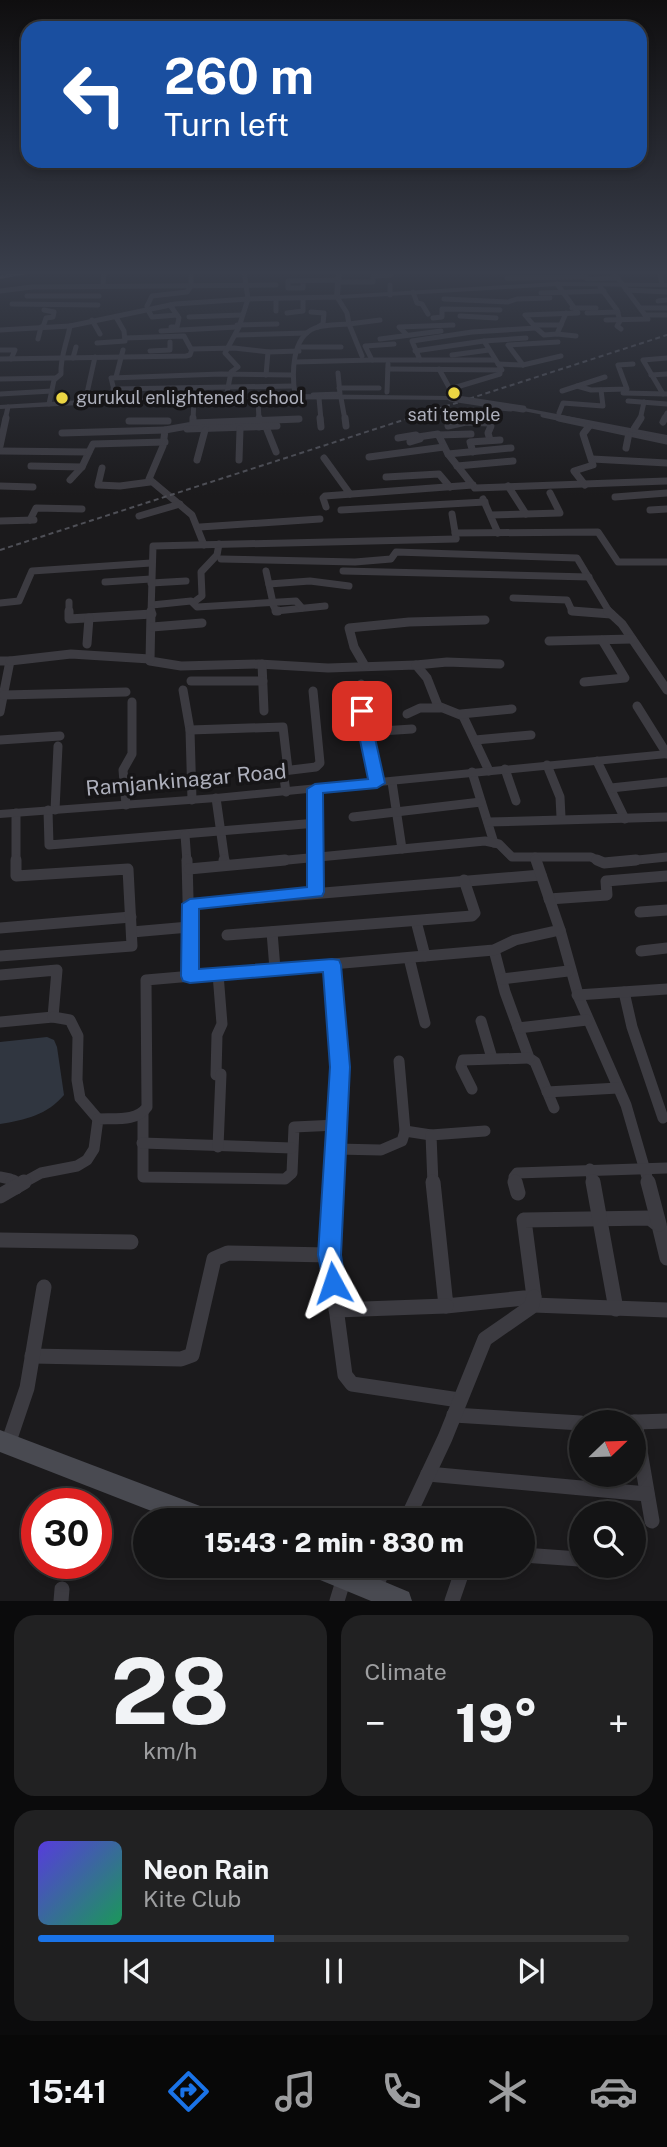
<!DOCTYPE html>
<meta charset="utf-8">
<style>
:root{--surface:#141415;--page:#212122;--text:#f1f3f6;--muted:#9d9ea0;--line:#333334;--accent:#1a73e8}
body{margin:0;font-family:"Public Sans",sans-serif;background:var(--page);color:var(--text);height:100vh;display:flex;flex-direction:column;font-size:26px;white-space:nowrap}
*{box-sizing:border-box;margin:0}
p{font-size:23px;color:var(--muted)}
.icon{flex:none;width:38px;height:38px;fill:none;stroke:currentColor;stroke-width:2;stroke-linecap:round;stroke-linejoin:round}
.map{position:relative;height:1601px;overflow:hidden}
.side{display:flex;flex-direction:column;gap:14px;padding:14px;background:#0b0b0c;flex:1}
.side>*{flex:none}
.guide{position:absolute;left:21px;top:21px;width:626px;height:147px;border-radius:21px;box-shadow:0 4px 10px #0003,0 0 0 2px var(--line);background:#1a4fa0;color:#fff;overflow:hidden}
.needle{width:46px;rotate:67deg}
.fabs{position:absolute;left:569px;top:1410px;display:grid;gap:14px}
.fabs a{display:grid;place-items:center;width:77px;height:77px;border-radius:50%;background:var(--surface);box-shadow:0 4px 10px #0003,0 0 0 2px var(--line);font-size:35px}
.speed{position:absolute;left:21px;top:1488px;display:flex;gap:14px;font-size:35px;font-weight:700;text-align:center}
.speed>*{display:grid;place-content:center;width:91px;height:91px;border-radius:50%;background:var(--surface);box-shadow:0 4px 10px #0003,0 0 0 2px var(--line);line-height:1}
.speed .limit{border:10px solid #d22;background:#fff;color:#111}
.pin{position:absolute;display:grid;place-items:center;width:60px;height:60px;color:#fff;margin:-30px;border-radius:14px;box-shadow:0 4px 10px #0006}
.me{position:absolute;width:77px;margin:-38px;rotate:355deg;stroke-linejoin:round;filter:drop-shadow(0 0 5px #0008)}
.turn{display:flex;align-items:center;gap:24px;height:147px;padding:0 28px;font-size:32px}
.turn .icon{width:91px;height:91px;stroke-width:2.5}
.turn b{display:block;font-size:49px;line-height:60px}
.big{font-size:52px;font-weight:800;line-height:1.1}
.side .widget{flex:1;display:flex;flex-direction:column;justify-content:center;gap:10px;min-width:0;padding:0 24px;border-radius:21px;background:var(--page)}
.side .dial{align-items:center;gap:0}
.dial b{font-size:91px;line-height:1}
.song{display:flex;align-items:center;gap:21px}
.cover{width:84px;height:84px;border-radius:10px;background:linear-gradient(135deg,hsl(250 70% 55%),hsl(150 70% 35%))}
.played{height:7px;border-radius:4px;background:linear-gradient(90deg,var(--accent) 40%,var(--line) 40%)}
.keys{display:flex;justify-content:space-around;direction:ltr}
.heat{display:flex;justify-content:space-between;align-items:center;font-size:38px;direction:ltr}
.side .tiles{flex:1;display:grid;gap:14px;grid-template-columns:1fr 1fr}
.widget:last-child{grid-column:span 2}
.trip{position:absolute;left:133px;top:1508px;width:402px;height:70px;border-radius:35px;background:var(--surface);box-shadow:0 4px 10px #0003,0 0 0 2px var(--line);font-weight:800;line-height:70px;text-align:center}
.menu{display:flex;height:112px;justify-content:space-around;align-items:center;background:#080808;color:var(--muted)}
.menu .icon{width:49px;height:49px}
.menu .current{color:var(--accent)}
.menu b{font-size:32px;color:var(--text)}
.map>svg:first-child{display:block}
</style>
<div class="map">
<svg width="667" height="1601" viewBox="0 0 667 1601">
<rect width="100%" height="100%" fill="#1b1a1c"/>
<path fill="#303640" d="M47,1037L54,1040L57,1047L64,1095C47,1115 25,1120 0,1124V1042Z"/>
<g fill="none" stroke-linecap="round" stroke-linejoin="round">
<g stroke="#3c3b41" stroke-width="5">
<polyline points="291,271 339,271"/>
<polyline points="659,271 662,284"/>
<polyline points="507,278 586,277"/>
<polyline points="587,279 617,278"/>
<polyline points="303,281 303,288 288,288 288,281 338,280"/>
<polyline points="337,282 373,282 373,276 391,275"/>
<polyline points="390,285 390,295"/>
<polyline points="103,286 104,271"/>
<polyline points="600,287 617,310 620,321 617,326 621,329"/>
<polyline points="626,290 667,292"/>
<polyline points="0,291 32,287 276,285"/>
<polyline points="413,292 417,303 422,304 428,314"/>
<polyline points="541,293 604,291"/>
<polyline points="27,296 99,296"/>
<polyline points="276,299 276,311"/>
<polyline points="444,299 508,302 517,299 550,298"/>
<polyline points="658,301 667,300"/>
<polyline points="12,304 98,305"/>
<polyline points="170,305 179,318 177,327 171,327"/>
<polyline points="147,306 152,296 187,292 191,286 191,271"/>
<polyline points="572,308 596,308"/>
<polyline points="640,308 667,308"/>
<polyline points="148,310 152,317 177,315"/>
<polyline points="311,312 324,313 323,324 318,327"/>
<polyline points="287,313 303,311 303,299"/>
<polyline points="587,313 618,312"/>
<polyline points="645,315 667,315"/>
<polyline points="460,316 496,318"/>
<polyline points="189,317 241,315"/>
<polyline points="433,318 442,317 442,309 500,310"/>
<polyline points="92,320 100,334"/>
<polyline points="606,320 648,319 614,273"/>
<polyline points="237,325 277,324"/>
<polyline points="534,325 561,325"/>
<polyline points="43,327 46,318 53,317 54,312 44,310"/>
<polyline points="536,328 544,335 557,334 566,313"/>
<polyline points="0,330 70,326"/>
<polyline points="161,331 237,327"/>
<polyline points="557,334 576,336"/>
<polyline points="236,335 307,333"/>
<polyline points="407,335 399,327 453,325"/>
<polyline points="125,338 184,336 191,349"/>
<polyline points="38,339 41,327"/>
<polyline points="380,339 441,331"/>
<polyline points="97,343 125,341 124,331 116,317"/>
<polyline points="394,344 365,346 372,360 420,360 412,341 472,332 536,328 525,315 578,313 557,284"/>
<polyline points="300,347 341,347"/>
<polyline points="0,350 15,350 11,359"/>
<polyline points="150,351 170,350 170,342"/>
<polyline points="415,351 484,341"/>
<polyline points="452,355 489,350"/>
<polyline points="362,356 349,324 380,320"/>
<polyline points="73,358 76,347"/>
<polyline points="0,359 186,356 190,355 192,349 234,348 269,352"/>
<polyline points="420,360 495,360"/>
<polyline points="295,362 372,360"/>
<polyline points="498,364 523,365 561,356"/>
<polyline points="523,365 508,345 558,342"/>
<polyline points="388,369 502,370 484,341 526,338"/>
<polyline points="439,369 450,389 500,374 500,370"/>
<polyline points="266,375 268,352 299,351"/>
<polyline points="651,375 667,374"/>
<polyline points="116,377 123,350"/>
<polyline points="0,379 56,378"/>
<polyline points="577,386 591,390 627,389 618,365 633,364"/>
<polyline points="339,388 379,388"/>
<polyline points="113,389 293,386"/>
<polyline points="562,391 605,377"/>
<polyline points="387,392 388,364"/>
<polyline points="623,393 667,394"/>
<polyline points="0,394 52,391"/>
<polyline points="663,394 643,360 667,358"/>
<polyline points="313,395 340,394 338,373"/>
<path d="M226,398L231,372L238,367L225,353L239,327L248,299L337,297L347,313L349,324C338,325 326,324 315,328C291,337 292,375 295,395H285"/>
<polyline points="319,398 321,420"/>
<polyline points="341,398 345,420"/>
<polyline points="258,399 259,420"/>
<polyline points="112,401 114,390 111,378 221,374 291,375"/>
<polyline points="628,401 667,404"/>
<polyline points="85,402 95,357"/>
<path d="M49,404L54,380L61,374C60,357 67,343 70,326L175,304L248,299L244,271"/>
<polyline points="559,413 563,403 603,406 601,390"/>
<polyline points="543,415 567,420"/>
<polyline points="5,420 8,407"/>
<polyline points="193,420 194,399"/>
<polyline points="271,420 299,419"/>
<polyline points="490,420 500,408 511,409"/>
<polyline points="640,420 644,402"/>
<polyline points="664,420 667,413"/>
</g>
<g stroke="#3c3b41" stroke-width="7">
<polyline points="193,418 193,425 165,430 163,446 149,479 192,515 204,545"/>
<polyline points="259,418 259,427"/>
<polyline points="320,418 321,427"/>
<polyline points="345,418 346,426"/>
<polyline points="559,418 667,441"/>
<polyline points="129,421 168,421"/>
<polyline points="663,422 665,418"/>
<polyline points="193,423 299,419"/>
<polyline points="448,426 466,422 488,423"/>
<polyline points="266,427 276,452"/>
<polyline points="187,429 277,426"/>
<polyline points="634,429 641,418"/>
<polyline points="62,433 165,430"/>
<polyline points="438,435 471,434"/>
<polyline points="418,437 438,434 448,454 474,487"/>
<polyline points="398,438 416,435 420,439 410,442"/>
<polyline points="490,440 488,433 491,426 488,422 491,418"/>
<polyline points="0,446 6,418"/>
<polyline points="626,448 629,433"/>
<polyline points="0,451 89,452 82,467 70,480"/>
<polyline points="89,452 93,444 165,442"/>
<polyline points="473,452 470,442 500,440"/>
<polyline points="448,454 511,448"/>
<polyline points="369,457 444,447"/>
<polyline points="324,458 350,494"/>
<polyline points="592,459 667,463"/>
<polyline points="197,460 205,430"/>
<polyline points="239,460 240,429"/>
<polyline points="31,466 82,467"/>
<polyline points="457,466 513,461"/>
<polyline points="102,468 98,485 120,486 150,482"/>
<polyline points="386,477 439,474 450,487"/>
<polyline points="585,485 574,471 593,465 583,434 590,425"/>
<polyline points="0,486 33,487"/>
<polyline points="508,486 526,514"/>
<polyline points="475,488 666,481"/>
<polyline points="615,497 667,493"/>
<polyline points="483,499 498,533"/>
<polyline points="326,507 323,498 325,496 473,485"/>
<polyline points="341,510 485,502"/>
<polyline points="650,510 667,509"/>
<polyline points="452,514 456,538"/>
<polyline points="491,515 560,513 550,493"/>
<polyline points="139,516 180,504"/>
<polyline points="30,520 36,508 82,509"/>
<polyline points="0,521 34,520"/>
<polyline points="200,527 320,519"/>
<polyline points="455,533 598,532 618,562 667,562"/>
<polyline points="221,559 355,562 391,559 396,552 577,558 610,613"/>
<polyline points="266,571 273,603"/>
<polyline points="343,571 589,577"/>
<polyline points="105,582 151,579"/>
<polyline points="151,583 186,581"/>
<polyline points="269,584 310,581 349,586"/>
<polyline points="513,598 567,600 572,611 592,613"/>
<polyline points="69,602 69,613"/>
<polyline points="194,602 202,596 201,572 217,555 219,544"/>
<polyline points="0,603 19,601 32,571 151,563"/>
<polyline points="272,603 276,611 325,606"/>
<polyline points="152,605 191,601 197,607 296,601 302,608"/>
<polyline points="151,613 153,546 456,539"/>
</g>
<g stroke="#3c3b41" stroke-width="9">
<polyline points="69,611 69,619 152,614"/>
<polyline points="151,611 150,661 181,666 259,664 328,668 416,665 427,678 438,706 463,716 489,771"/>
<polyline points="276,611 278,611"/>
<polyline points="572,611 611,614"/>
<polyline points="608,611 622,624 667,690"/>
<polyline points="152,627 202,623"/>
<polyline points="549,641 632,639"/>
<polyline points="87,644 89,618"/>
<polyline points="0,661 10,661 0,712"/>
<polyline points="10,661 71,654 150,659"/>
<polyline points="262,664 264,711"/>
<polyline points="416,665 447,662 500,664"/>
<polyline points="365,666 354,647 349,628 409,622 485,620"/>
<polyline points="191,681 263,681"/>
<polyline points="584,682 625,678 602,640"/>
<polyline points="361,684 362,714 377,783"/>
<polyline points="183,690 190,730 192,800"/>
<polyline points="4,695 126,692"/>
<polyline points="637,706 667,754"/>
<polyline points="407,714 420,708 440,708"/>
<polyline points="461,714 512,709"/>
<polyline points="190,730 283,727 288,770"/>
<polyline points="366,732 412,729"/>
<polyline points="0,740 60,736"/>
<polyline points="475,740 531,735"/>
<polyline points="597,761 625,819"/>
<polyline points="547,765 560,797 561,817"/>
<polyline points="505,769 516,801"/>
<polyline points="472,772 494,843"/>
<polyline points="392,782 402,849"/>
<polyline points="611,788 667,782"/>
<polyline points="315,789 316,862"/>
<polyline points="286,792 283,771 316,767 320,763 313,691"/>
<polyline points="216,798 225,862"/>
<polyline points="126,805 123,770 132,754 132,702"/>
<polyline points="48,810 49,845 317,823"/>
<polyline points="55,810 58,746"/>
<polyline points="16,813 16,862"/>
<polyline points="353,817 481,802"/>
<polyline points="488,822 667,817"/>
<polyline points="185,835 187,862"/>
<polyline points="267,862 485,841 499,844 512,857 535,857"/>
<polyline points="537,862 535,857 591,857 601,862"/>
<polyline points="618,862 667,857"/>
</g>
<g stroke="#3c3b41" stroke-width="11">
<polyline points="187,860 190,976"/>
<polyline points="224,860 225,865"/>
<polyline points="316,860 316,892"/>
<polyline points="597,860 604,863 636,860"/>
<polyline points="189,869 285,860"/>
<polyline points="549,899 607,895 606,881 667,876"/>
<polyline points="190,904 541,875"/>
<polyline points="640,912 667,910"/>
<polyline points="416,921 425,956"/>
<polyline points="0,928 131,917"/>
<polyline points="560,930 579,998 626,1105 649,1184"/>
<polyline points="132,932 189,927"/>
<polyline points="272,932 275,969"/>
<polyline points="227,935 472,916 475,913 464,880"/>
<polyline points="494,950 505,992 529,1058 535,1062 554,1108"/>
<polyline points="641,951 667,948"/>
<polyline points="0,956 132,946 128,869 16,876 16,860"/>
<polyline points="409,958 425,1023"/>
<polyline points="332,965 340,1067 333,1184"/>
<polyline points="0,975 57,970 53,1017 0,1022"/>
<polyline points="502,979 568,971"/>
<polyline points="624,992 632,1027 663,1118"/>
<polyline points="577,995 667,989"/>
<polyline points="53,1017 70,1020 78,1036 77,1080 80,1098 98,1119"/>
<polyline points="481,1021 492,1058"/>
<polyline points="518,1028 587,1020"/>
<polyline points="216,1075 217,1035 222,1024 218,974"/>
<polyline points="472,1089 461,1067 463,1060 529,1058"/>
<polyline points="547,1092 618,1088"/>
<polyline points="143,1113 143,1177 285,1179 292,1173 294,1127 337,1125"/>
<polyline points="405,1131 431,1135"/>
<polyline points="142,1143 292,1148"/>
<polyline points="218,1147 221,1074"/>
<polyline points="336,1149 381,1150 402,1141 405,1131 399,1061"/>
<polyline points="590,1169 593,1184"/>
<polyline points="0,1177 10,1179 14,1184"/>
<path d="M21,1184L41,1173L77,1166L87,1160L94,1149L98,1119C114,1118 137,1122 147,1107L146,980L494,950L515,940L560,930L536,860"/>
<polyline points="433,1184 431,1135 485,1131"/>
<polyline points="516,1184 514,1177 517,1173 667,1168"/>
</g>
<g stroke="#3c3b41" stroke-width="15">
<polyline points="13,1182 16,1187"/>
<polyline points="333,1182 329,1255 345,1375 352,1384 459,1400"/>
<polyline points="433,1182 446,1306 534,1297 524,1220 650,1218 659,1225 667,1258"/>
<polyline points="515,1182 518,1193"/>
<polyline points="593,1182 616,1309"/>
<polyline points="648,1182 659,1224"/>
<polyline points="0,1196 24,1182"/>
<polyline points="0,1240 131,1242"/>
<polyline points="533,1305 667,1310"/>
<polyline points="336,1310 446,1306"/>
<polyline points="32,1356 181,1359 192,1355 214,1259 228,1253 329,1255"/>
<polyline points="454,1415 581,1423"/>
<polyline points="635,1422 652,1521"/>
<polyline points="607,1423 667,1421"/>
<polyline points="8,1444 27,1388 44,1287"/>
<polyline points="428,1474 647,1494"/>
<polyline points="406,1521 445,1438 485,1339 531,1307 534,1297"/>
<polyline points="523,1555 579,1559"/>
<polyline points="374,1590 385,1566"/>
<polyline points="61,1601 62,1589"/>
<polyline points="337,1601 344,1578"/>
<polyline points="452,1601 464,1566"/>
</g>
<g fill="#3c3b41" fill-rule="evenodd">
<polygon points="336,271 342,271 340,295 557,282 667,283 667,287 557,286 337,299 334,297"/>
<path d="M294,394L451,396L455,398L451,400C300,398 150,400 0,409V405L98,399Z"/>
<polygon points="520,407 667,435 667,439 523,411 520,411"/>
<polygon points="667,750 667,758 216,802 0,818 0,810 216,794"/>
</g>
<g fill="#494a51" fill-rule="evenodd">
<polygon points="0,1430 208,1509 216,1513 220,1521 177,1521 0,1452"/>
<polygon points="305,1566 347,1566 409,1592 412,1601 371,1601 308,1575"/>
</g>
<polygon fill="#575760" fill-rule="evenodd" points="30,271 44,271 0,279 0,275"/>
<polyline stroke="#4e4f56" stroke-width="2" stroke-dasharray="5 3.5" stroke-linecap="butt" points="0,550 667,335"/>
<polyline stroke="#3c3b41" stroke-width="7" points="451,398 523,409"/>
</g>
<linearGradient id="sky" x2="0" y2="1"><stop stop-color="#0f0e0f"/><stop offset="0.55" stop-color="#393e4b"/><stop offset="1" stop-color="#393e4b" stop-opacity="0"/></linearGradient>
<rect width="667" height="495" fill="url(#sky)"/>
<polygon fill="#1a73e8" stroke="#114b97" stroke-width="2" points="362,706 369,711 385,783 377,788 323,793 324,892 322,896 199,909 199,969 332,959 339,960 341,965 350,1067 341,1255 345,1283 341,1290 333,1293 325,1290 318,1255 330,1067 323,972 190,983 183,981 181,976 182,904 190,899 307,887 307,789 315,784 368,779 354,711"/>
<g fill="#ebd543" stroke="#161517" stroke-width="2.5">
<circle cx="454" cy="393" r="7"/>
<circle cx="62" cy="398" r="7"/>
</g>
<g text-anchor="middle" stroke-width="7" stroke-linejoin="round" paint-order="stroke">
<g font-size="18" fill="#adafbb" stroke="#161517" text-anchor="start">
<text x="76" y="404">gurukul enlightened school</text>
<text x="454" y="421" text-anchor="middle">sati temple</text>
</g>
<g font-size="21" fill="#adafbb" stroke="#161517">
<text transform="translate(186 780) rotate(-5)" y="7">Ramjankinagar Road</text>
</g>
</g>
</svg>
<div class="fabs">
<a><svg class="needle" viewBox="-14 -14 28 28"><path d="M0-13l5 13h-10z" fill="#e53935"/><path d="M0 13l5-13h-10z" fill="#9d9ea0"/></svg></a>
<a><svg class="icon" aria-label="search" viewBox="0 0 24 24"><circle cx="10" cy="10" r="6"/><path d="M15 15l6 6"/></svg></a>
</div>
<div class="speed"><div class="limit">30</div></div>
<div class="pin" style="left:362px;top:711px;background:#d93025"><svg class="icon" aria-label="arrive" viewBox="0 0 24 24"><path d="M6 21V4h12l-3 4 3 4H6"/></svg></div>
<svg class="me" style="left:333px;top:1283px" viewBox="-20 -20 40 40"><path d="M0-17L14 15 0 8-14 15z" fill="#1a73e8" stroke="#fff" stroke-width="4"/></svg>
<div class="trip">15:43 · 2 min · 830 m</div>
<div class="guide">
<div class="turn"><svg class="icon" aria-label="left" viewBox="0 0 24 24"><path d="M17 20v-9H6M10 6l-5 5 5 5"/></svg><div><b>260 m</b>Turn left</div></div>
</div>
</div>
<section class="side">
<div class="tiles">
<div class="widget dial"><b>28</b><p>km/h</p></div>
<div class="widget"><p>Climate</p>
<div class="heat"><a>−</a><b class="big">19°</b><a>+</a></div>
</div>
<div class="widget">
<div class="song"><i class="cover"></i><div><b>Neon Rain</b><p>Kite Club</p></div></div>
<div class="played"></div>
<div class="keys"><svg class="icon" aria-label="previous" viewBox="0 0 24 24"><path d="M18 5L8 12l10 7zM5 5v14"/></svg><svg class="icon" aria-label="pause" viewBox="0 0 24 24"><path d="M8 5v14M16 5v14"/></svg><svg class="icon" aria-label="next" viewBox="0 0 24 24"><path d="M6 5l10 7-10 7zM19 5v14"/></svg></div>
</div>
</div>
</section>
<nav class="menu">
<b>15:41</b>
<svg class="icon current" aria-label="directions" viewBox="0 0 24 24"><path d="M12 3l9 9-9 9-9-9zM9 14v-3h6M13 9l2 2-2 2"/></svg>
<svg class="icon" aria-label="music" viewBox="0 0 24 24"><path d="M9 18V5l10-2v13"/><circle cx="6" cy="18" r="3"/><circle cx="16" cy="16" r="3"/></svg>
<svg class="icon" aria-label="phone" viewBox="0 0 24 24"><path d="M5 4h4l2 5-3 2q2 4 5 5l2-3 5 2v4C11 20 4 13 5 4z"/></svg>
<svg class="icon" aria-label="climate" viewBox="0 0 24 24"><path d="M12 3v18M4 7l16 10M4 17L20 7"/></svg>
<svg class="icon" aria-label="car" viewBox="0 0 24 24"><path d="M5 17H2v-5l4-1 3-4h7l3 4 3 1v5h-3M9 17h6M6 11h13"/><circle cx="7" cy="17" r="2"/><circle cx="17" cy="17" r="2"/></svg>
</nav>
